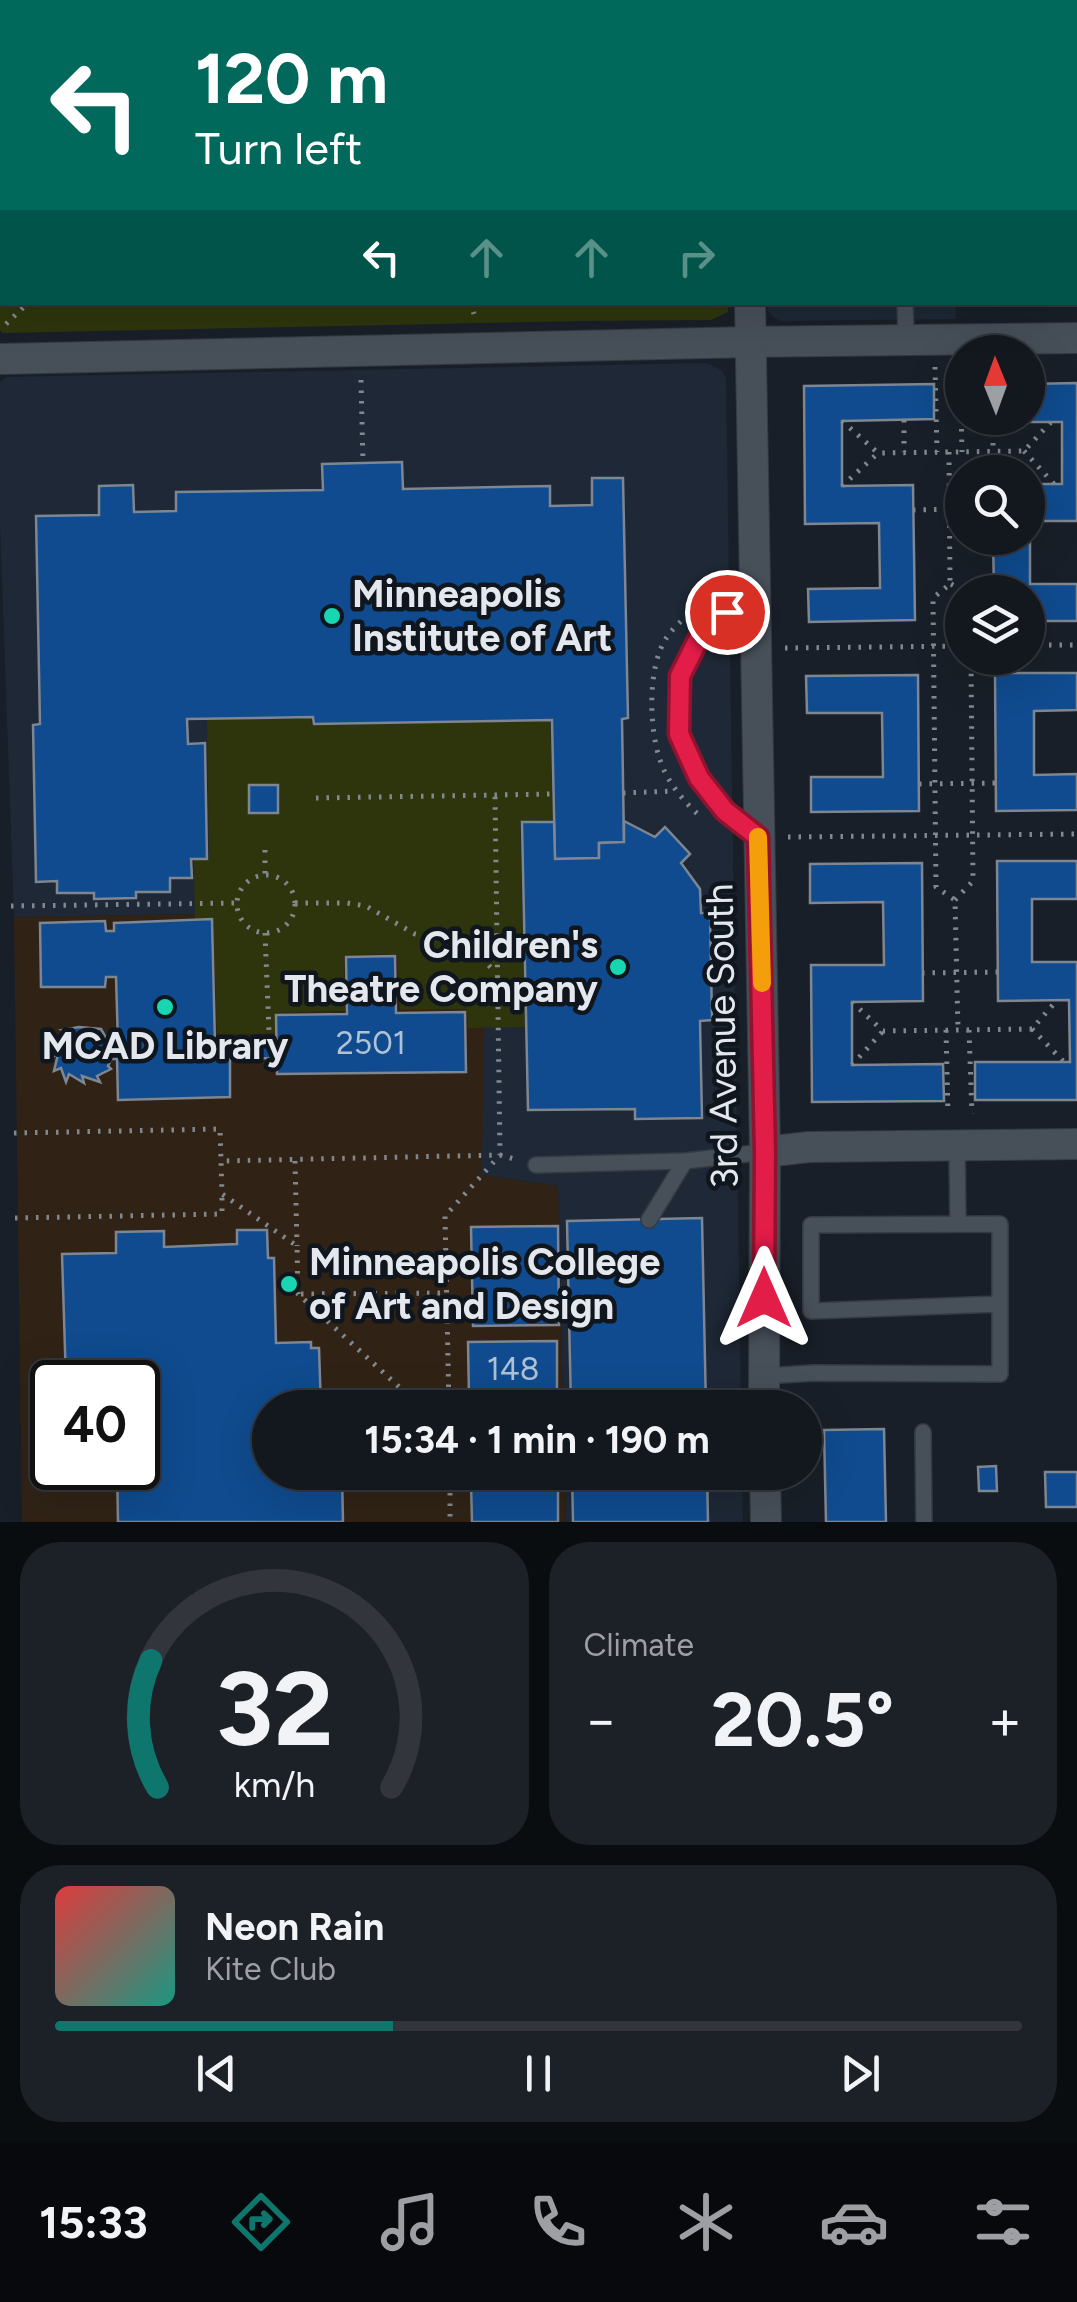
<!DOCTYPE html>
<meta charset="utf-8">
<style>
:root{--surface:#13171e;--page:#1c2027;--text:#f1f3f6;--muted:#9d9fa4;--line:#32363c;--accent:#0f766e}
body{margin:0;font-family:Figtree,sans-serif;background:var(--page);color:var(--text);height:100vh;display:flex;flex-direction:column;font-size:38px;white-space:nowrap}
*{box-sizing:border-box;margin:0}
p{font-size:32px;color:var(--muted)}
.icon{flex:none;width:55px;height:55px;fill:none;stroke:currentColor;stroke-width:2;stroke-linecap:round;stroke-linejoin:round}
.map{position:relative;height:1522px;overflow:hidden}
.drawer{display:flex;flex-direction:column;gap:20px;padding:20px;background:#0a0d10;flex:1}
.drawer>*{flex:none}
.top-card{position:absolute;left:0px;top:0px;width:1078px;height:305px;box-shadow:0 10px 40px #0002,0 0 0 2px var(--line);background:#00695c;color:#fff;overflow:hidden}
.needle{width:65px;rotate:359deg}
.fabs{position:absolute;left:945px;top:335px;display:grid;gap:20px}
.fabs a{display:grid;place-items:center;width:100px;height:100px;border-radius:50%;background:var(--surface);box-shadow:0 10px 40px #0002,0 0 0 2px var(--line);font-size:50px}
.speed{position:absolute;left:30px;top:1360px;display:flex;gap:20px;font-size:50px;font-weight:700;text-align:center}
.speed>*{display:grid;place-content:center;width:130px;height:130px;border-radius:50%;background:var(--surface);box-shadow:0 10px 40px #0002,0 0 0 2px var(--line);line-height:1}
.speed .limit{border:5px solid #111;border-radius:15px;background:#fff;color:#111}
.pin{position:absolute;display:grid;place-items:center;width:85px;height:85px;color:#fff;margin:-42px;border:5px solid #fff;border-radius:50%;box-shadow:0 2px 10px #0007}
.me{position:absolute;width:110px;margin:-55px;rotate:0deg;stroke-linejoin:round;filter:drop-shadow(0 0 8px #0008)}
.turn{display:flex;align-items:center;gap:35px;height:210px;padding:0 30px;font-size:45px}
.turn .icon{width:130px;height:130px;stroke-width:2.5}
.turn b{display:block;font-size:70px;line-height:85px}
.lanes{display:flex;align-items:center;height:95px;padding:0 30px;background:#0003;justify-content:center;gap:50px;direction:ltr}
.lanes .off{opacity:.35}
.big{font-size:75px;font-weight:700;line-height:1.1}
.drawer .widget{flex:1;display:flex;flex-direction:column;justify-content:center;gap:15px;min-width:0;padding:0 35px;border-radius:40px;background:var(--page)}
.drawer .dial{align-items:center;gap:0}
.dial svg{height:260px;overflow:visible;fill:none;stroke:var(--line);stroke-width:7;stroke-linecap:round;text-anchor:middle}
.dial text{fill:var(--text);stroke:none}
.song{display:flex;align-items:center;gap:30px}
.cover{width:120px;height:120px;border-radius:15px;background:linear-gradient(135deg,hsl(0 70% 55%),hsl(170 70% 35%))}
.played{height:10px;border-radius:5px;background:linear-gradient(90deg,var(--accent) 35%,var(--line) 35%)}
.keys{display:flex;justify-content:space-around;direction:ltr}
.heat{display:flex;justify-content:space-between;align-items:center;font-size:55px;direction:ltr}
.drawer .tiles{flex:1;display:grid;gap:20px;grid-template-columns:1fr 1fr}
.widget:last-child{grid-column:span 2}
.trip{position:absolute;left:252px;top:1390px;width:570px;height:100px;border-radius:50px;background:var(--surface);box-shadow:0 10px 40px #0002,0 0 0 2px var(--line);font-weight:700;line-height:100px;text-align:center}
.tab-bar{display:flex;height:160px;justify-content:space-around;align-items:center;background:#08090c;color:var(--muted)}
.tab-bar .icon{width:70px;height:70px}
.tab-bar .current{color:var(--accent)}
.tab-bar b{font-size:45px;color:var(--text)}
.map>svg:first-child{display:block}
</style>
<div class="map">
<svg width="1077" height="1522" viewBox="0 0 1077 1522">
<rect width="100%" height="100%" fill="#191f28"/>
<g fill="#1e2836">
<polygon points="765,0 944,0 945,2 765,2"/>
<polygon points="768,303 955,303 956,319 781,321 773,317 768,310"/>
<polygon points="707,363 721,370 726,378 741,1407 563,1407 558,1186 482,1175 271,913 14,917 0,521 0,382 6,377"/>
<polygon points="565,1473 742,1473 743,1522 566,1522"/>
</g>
<path fill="#302316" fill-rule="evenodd" d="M271,913L485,972L482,1175L558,1186L563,1407L270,1408V1472L565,1473L566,1522H22L14,917ZM52,1382H138V1468H52Z"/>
<g fill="#2e350c">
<polygon points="0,0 724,0 724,2 2,2 2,302 728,302 728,312 711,320 581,321 2,333 0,330"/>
<polygon points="944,0 1077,0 1077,29 1075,29 1075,2 944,2"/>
<polygon points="426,716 550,717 553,820 520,822 525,1027 468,1028 466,1009 400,1010 397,954 344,955 345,1011 275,1013 275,1033 217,1035 213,919 195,919 194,860 209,859 207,720 311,718 311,725 425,723"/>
</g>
<g fill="#0f4b8e" stroke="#7e8691" stroke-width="2.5">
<polygon points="1077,383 1077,521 1030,521 1030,584 1077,584 1077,621 1028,621 1028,592 994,592 993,538 1028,538 1028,484 1062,484 1062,422 967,422 967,418 1028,418 1028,384"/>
<polygon points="934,384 934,419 842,421 842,486 913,485 915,620 809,622 808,589 880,588 879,523 805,524 804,386"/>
<polygon points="402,462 403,489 550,486 550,506 592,505 592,478 623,478 628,718 622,719 624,842 599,843 599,858 555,859 552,720 314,724 313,717 187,719 188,744 205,743 207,859 191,859 192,878 170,878 170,892 136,892 136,898 94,899 94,893 57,893 57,881 36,882 33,725 40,724 36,516 99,515 99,486 133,485 134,512 176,511 176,492 323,490 322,464"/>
<polygon points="995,673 1077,673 1077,710 1034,711 1034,775 1077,774 1077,810 996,811"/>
<polygon points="918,675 919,811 811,812 811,777 883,777 882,713 807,713 806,676"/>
<rect x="249" y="785" width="29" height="28"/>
<polygon points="624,821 655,837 665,827 690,854 681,863 700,889 701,913 710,913 712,1020 700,1021 702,1118 635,1119 635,1109 528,1110 522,822 554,822 555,859 599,858 599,843 624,842"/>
<polygon points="997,861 1077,861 1077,899 1032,899 1032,962 1077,962 1077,1100 975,1100 975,1062 1070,1062 1069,1000 998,1001"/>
<polygon points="922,863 923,1001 852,1002 852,1065 943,1064 944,1101 812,1102 811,965 884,965 883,902 810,903 810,864"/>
<polygon points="212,919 215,1044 276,1043 276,1058 230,1059 230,1097 118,1100 117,1059 111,1059 108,1066 111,1069 97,1076 100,1082 82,1076 84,1083 69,1074 66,1082 61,1068 54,1071 58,1054 51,1058 60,1042 54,1041 68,1033 62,1030 79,1027 101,1029 109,1043 118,1043 116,977 106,977 105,987 41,987 40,923 105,921 106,931 114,931 114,923"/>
<polygon points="395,956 396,1013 465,1012 466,1072 277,1074 276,1015 347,1014 346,957"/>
<polygon points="702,1218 706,1408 571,1408 567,1221"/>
<polygon points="558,1226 559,1325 473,1326 471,1227"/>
<polygon points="237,1230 267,1230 268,1258 274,1258 276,1343 311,1342 311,1348 319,1348 321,1408 270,1408 270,1472 342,1472 343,1522 118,1522 117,1468 138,1468 138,1382 66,1382 62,1254 116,1253 116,1232 164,1231 164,1247 237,1244"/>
<polygon points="557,1341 557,1396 469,1398 468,1342"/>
<polygon points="884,1429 886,1522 826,1522 824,1430"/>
<polygon points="996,1466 997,1491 979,1491 978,1467"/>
<polygon points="572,1472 707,1472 708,1522 573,1522"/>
<polygon points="1045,1472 1077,1472 1077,1507 1046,1507"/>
<polygon points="558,1483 558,1522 472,1522 471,1484"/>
</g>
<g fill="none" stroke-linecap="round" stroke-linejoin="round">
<g stroke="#353a41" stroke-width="18">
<g id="lane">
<polyline points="1075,62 1077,62"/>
<polyline points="1075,227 1077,227"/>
<polyline points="905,302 906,340"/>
<polyline points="755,588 703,632 680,676 679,734 699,778 725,811 759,837"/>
<polyline points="957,1145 958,1224"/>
<polyline points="536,1165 685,1161 765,1152"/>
<polyline points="649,1220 685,1161"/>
<polyline points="764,1376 814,1373 1000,1374 1000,1224 811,1225 811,1311 999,1304"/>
<polyline points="923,1432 924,1522"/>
</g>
</g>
<g stroke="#353a41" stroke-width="32">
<g id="street">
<polyline points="750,342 1077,338"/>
<polyline points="765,1152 809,1147 1077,1144"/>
</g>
</g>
<g stroke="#353a41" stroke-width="32">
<g id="secondary">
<polyline points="746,0 746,2"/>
<polyline points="750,302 765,1152 764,1408"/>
<polyline points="0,359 750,342"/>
<polyline points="765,1472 766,1522"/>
</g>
</g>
<g stroke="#83888f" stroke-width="5" stroke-dasharray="2.5 8" stroke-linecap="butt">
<polyline points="207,0 208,2"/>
<polyline points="347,2 350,0"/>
<polyline points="470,302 474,314"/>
<polyline points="6,324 29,302"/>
<polyline points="960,366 962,452"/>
<polyline points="935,367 937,452"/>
<polyline points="361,380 363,463"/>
<polyline points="904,420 904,452"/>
<polyline points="842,421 878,453 1024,451 1051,422"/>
<polyline points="993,422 993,452"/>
<polyline points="1024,451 1054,484"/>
<polyline points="949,452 950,584 933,598 936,887 955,900 958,1030"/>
<polyline points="842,486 877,454"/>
<polyline points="913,510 962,509"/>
<polyline points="951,584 965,592"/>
<path d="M688,614C681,622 672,629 667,637C647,666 649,728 660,760C667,782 684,802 701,817"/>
<polyline points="1028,645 1077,645"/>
<polyline points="785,648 962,646"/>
<polyline points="919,784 996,783"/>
<polyline points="623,793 675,791"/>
<polyline points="316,798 554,794"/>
<polyline points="788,837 1077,834"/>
<polyline points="265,850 265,876"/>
<circle cx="266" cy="904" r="29"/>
<polyline points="955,900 973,881 971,658"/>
<polyline points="295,903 347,903 366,906 415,934 465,946 478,954 495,972"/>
<polyline points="11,906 238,903"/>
<polyline points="265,933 269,1032"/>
<polyline points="922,973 998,972"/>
<polyline points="852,1002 883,1031 1032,1029 1057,1000"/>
<polyline points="1032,1029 1064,1062"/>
<polyline points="946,1030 948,1114"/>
<polyline points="969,1030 972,1114"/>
<polyline points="852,1065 883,1031"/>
<polyline points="14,1133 220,1129 221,1160"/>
<polyline points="295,1161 297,1246"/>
<polyline points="15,1218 222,1214 222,1194"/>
<polyline points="301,1294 447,1293"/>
<polyline points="422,1408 298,1294 297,1246 222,1194 221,1161 500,1155 518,1160"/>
<polyline points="449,1408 445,1216 500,1155 495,796"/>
<polyline points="450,1472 450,1522"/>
</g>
<use href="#lane" stroke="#474f59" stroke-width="15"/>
<use href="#street" stroke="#474f59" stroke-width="30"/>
<use href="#secondary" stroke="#474f59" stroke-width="30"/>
</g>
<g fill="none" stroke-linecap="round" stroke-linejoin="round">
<g stroke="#92132f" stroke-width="25">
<polyline id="route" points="727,612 702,632 680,676 679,734 699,778 725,811 758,837 765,1152 764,1298"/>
</g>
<use href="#route" stroke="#e11d48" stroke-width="18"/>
<polyline stroke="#f59e0b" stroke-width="18" points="758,837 762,983"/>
</g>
<g fill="#19d5b2" stroke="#10161e" stroke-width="4">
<circle cx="332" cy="616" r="10"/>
<circle cx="618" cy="967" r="10"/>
<circle cx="165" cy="1007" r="10"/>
<circle cx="289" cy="1284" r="10"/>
</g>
<g text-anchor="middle" stroke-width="9" stroke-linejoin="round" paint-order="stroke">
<g font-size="32" fill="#afc1d6">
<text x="371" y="1054">2501</text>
<text x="513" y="1380">148</text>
</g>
<g font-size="38" font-weight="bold" fill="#e4e8ee" stroke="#10161e" text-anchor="start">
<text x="352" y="607">Minneapolis<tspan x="352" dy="44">Institute of Art</tspan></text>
<text x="598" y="958" text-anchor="end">Children's<tspan x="598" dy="44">Theatre Company</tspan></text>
<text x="165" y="1059" text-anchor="middle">MCAD Library</text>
<text x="309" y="1275">Minneapolis College<tspan x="309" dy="44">of Art and Design</tspan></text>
</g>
<g font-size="38" fill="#e4e8ee" stroke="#10161e">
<text transform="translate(722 1036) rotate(-91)" y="13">3rd Avenue South</text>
</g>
</g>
</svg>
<div class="fabs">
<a><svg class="needle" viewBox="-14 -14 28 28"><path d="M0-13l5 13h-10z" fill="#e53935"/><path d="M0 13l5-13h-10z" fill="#9d9fa4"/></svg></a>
<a><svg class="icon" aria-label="search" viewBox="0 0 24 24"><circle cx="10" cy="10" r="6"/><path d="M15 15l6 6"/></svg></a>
<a><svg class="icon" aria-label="layers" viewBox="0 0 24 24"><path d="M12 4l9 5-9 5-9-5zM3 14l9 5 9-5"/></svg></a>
</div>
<div class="speed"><div class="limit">40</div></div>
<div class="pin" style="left:727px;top:612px;background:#d93025"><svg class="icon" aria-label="arrive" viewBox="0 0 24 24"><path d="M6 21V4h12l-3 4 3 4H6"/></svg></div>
<svg class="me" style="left:764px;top:1298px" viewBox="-20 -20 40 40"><path d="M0-17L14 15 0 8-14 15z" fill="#e11d48" stroke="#fff" stroke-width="4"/></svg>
<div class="trip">15:34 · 1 min · 190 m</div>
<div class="top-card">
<div class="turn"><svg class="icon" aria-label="left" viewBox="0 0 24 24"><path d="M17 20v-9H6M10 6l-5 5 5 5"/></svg><div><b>120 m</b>Turn left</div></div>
<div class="lanes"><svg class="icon" aria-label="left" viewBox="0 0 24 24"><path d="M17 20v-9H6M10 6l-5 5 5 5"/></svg><svg class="icon off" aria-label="ahead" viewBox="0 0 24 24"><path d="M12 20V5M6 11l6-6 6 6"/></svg><svg class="icon off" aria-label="ahead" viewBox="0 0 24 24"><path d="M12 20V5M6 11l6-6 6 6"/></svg><svg class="icon off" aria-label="right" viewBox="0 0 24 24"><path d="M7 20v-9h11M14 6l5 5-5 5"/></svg></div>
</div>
</div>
<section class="drawer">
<div class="tiles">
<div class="widget dial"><svg viewBox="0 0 100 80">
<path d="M14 69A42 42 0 1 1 86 69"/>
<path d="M14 69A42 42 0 0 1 12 30" stroke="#0f766e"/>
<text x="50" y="56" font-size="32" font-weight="700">32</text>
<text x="50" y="72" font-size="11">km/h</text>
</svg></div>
<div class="widget"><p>Climate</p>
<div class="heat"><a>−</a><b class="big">20.5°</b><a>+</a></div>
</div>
<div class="widget">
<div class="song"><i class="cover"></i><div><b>Neon Rain</b><p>Kite Club</p></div></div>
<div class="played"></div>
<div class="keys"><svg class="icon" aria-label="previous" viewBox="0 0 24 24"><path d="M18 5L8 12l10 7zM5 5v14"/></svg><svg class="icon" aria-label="pause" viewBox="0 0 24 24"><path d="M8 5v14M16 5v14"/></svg><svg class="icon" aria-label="next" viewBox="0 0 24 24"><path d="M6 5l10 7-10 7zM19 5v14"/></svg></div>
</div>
</div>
</section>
<nav class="tab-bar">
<b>15:33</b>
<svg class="icon current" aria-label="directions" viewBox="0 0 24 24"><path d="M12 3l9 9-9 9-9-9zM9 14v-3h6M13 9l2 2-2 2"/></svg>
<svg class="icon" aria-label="music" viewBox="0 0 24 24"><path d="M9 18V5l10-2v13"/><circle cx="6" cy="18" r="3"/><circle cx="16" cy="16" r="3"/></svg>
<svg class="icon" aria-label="phone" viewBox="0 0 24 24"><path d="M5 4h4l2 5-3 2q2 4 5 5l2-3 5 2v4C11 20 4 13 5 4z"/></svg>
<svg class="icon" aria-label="climate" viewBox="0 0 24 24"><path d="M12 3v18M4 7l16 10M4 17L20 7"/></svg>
<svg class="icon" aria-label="car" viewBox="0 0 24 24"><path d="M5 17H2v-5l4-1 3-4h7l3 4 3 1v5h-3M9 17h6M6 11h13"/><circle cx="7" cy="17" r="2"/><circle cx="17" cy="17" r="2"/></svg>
<svg class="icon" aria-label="filters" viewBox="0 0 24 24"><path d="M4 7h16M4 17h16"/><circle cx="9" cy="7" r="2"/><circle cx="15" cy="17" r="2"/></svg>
</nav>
